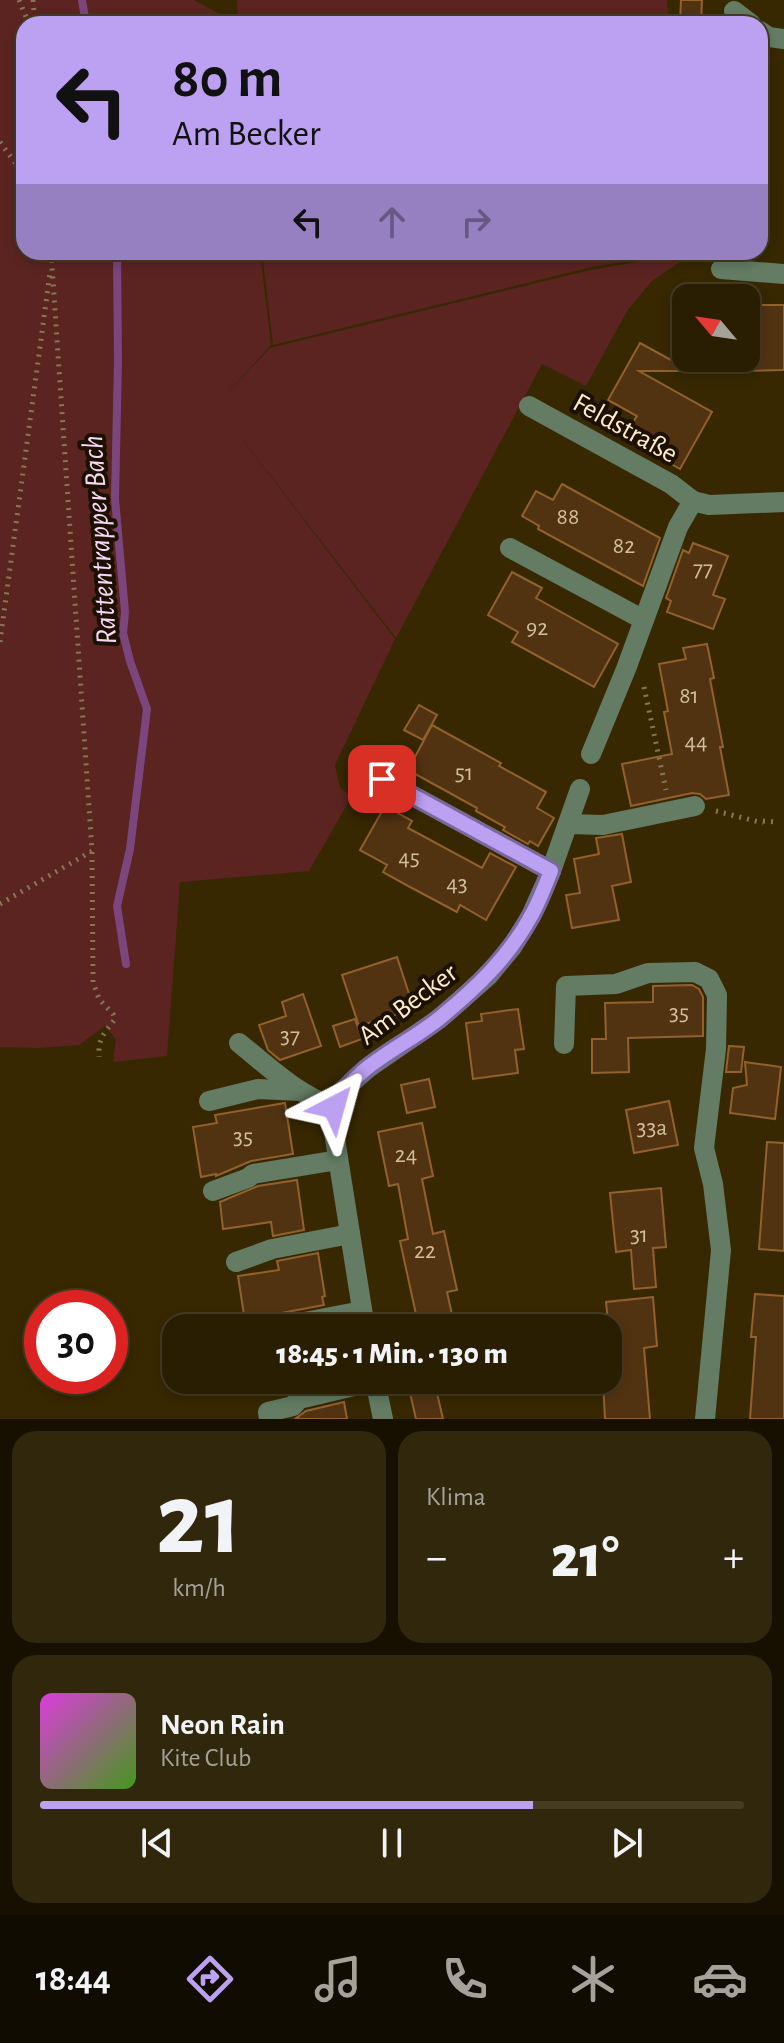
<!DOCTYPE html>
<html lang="de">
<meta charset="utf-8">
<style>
:root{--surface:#291e02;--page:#31270c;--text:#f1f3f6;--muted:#a5a299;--line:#453c24;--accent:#bca0f2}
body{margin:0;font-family:"Alegreya Sans",sans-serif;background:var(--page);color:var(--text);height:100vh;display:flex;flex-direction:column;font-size:30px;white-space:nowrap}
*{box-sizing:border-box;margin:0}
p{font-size:26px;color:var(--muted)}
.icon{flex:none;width:44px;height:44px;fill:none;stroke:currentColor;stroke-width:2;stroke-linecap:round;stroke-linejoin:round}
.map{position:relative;height:1419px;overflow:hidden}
.sheet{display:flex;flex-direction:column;gap:12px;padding:12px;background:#171001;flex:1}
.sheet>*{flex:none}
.banner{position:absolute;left:16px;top:16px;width:752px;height:244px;border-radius:24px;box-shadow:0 4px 12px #0003,0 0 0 2px var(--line);background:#bca0f2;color:#111;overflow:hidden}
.needle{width:52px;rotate:299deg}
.tools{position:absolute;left:672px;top:284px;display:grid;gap:16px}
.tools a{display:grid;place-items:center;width:88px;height:88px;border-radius:16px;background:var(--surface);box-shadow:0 4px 12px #0003,0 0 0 2px var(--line);font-size:40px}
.speed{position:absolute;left:24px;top:1290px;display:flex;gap:16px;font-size:40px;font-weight:700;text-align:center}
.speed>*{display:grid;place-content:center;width:104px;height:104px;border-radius:50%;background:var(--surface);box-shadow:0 4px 12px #0003,0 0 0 2px var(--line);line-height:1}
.speed .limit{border:12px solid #d22;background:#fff;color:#111}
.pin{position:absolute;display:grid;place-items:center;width:68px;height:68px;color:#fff;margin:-34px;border-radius:16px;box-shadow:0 4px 12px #0006}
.me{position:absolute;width:88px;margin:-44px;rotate:39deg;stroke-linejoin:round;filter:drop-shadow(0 0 6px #0008)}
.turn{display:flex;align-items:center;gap:28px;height:168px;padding:0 24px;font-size:36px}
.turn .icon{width:104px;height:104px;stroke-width:2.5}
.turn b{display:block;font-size:56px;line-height:68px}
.lanes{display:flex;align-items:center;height:76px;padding:0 24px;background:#0003;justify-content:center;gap:40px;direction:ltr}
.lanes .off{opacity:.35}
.big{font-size:60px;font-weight:800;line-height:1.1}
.sheet .widget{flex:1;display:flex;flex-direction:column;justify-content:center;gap:12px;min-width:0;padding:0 28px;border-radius:24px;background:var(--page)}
.sheet .dial{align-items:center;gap:0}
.dial b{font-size:104px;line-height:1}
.song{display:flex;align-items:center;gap:24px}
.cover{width:96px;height:96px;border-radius:12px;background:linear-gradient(135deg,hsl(300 70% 55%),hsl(100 70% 35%))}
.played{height:8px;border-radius:4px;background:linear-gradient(90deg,var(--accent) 70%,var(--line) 70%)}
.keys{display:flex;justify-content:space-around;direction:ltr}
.heat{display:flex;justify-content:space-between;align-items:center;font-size:44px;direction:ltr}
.sheet .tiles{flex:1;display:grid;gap:12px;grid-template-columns:1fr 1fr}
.widget:last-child{grid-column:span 2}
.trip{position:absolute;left:162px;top:1314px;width:460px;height:80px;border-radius:24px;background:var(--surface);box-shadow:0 4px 12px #0003,0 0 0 2px var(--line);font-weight:800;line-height:80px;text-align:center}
.menu{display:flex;height:128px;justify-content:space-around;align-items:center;background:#100c01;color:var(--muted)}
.menu .icon{width:56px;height:56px}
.menu .on{color:var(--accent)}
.menu b{font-size:36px;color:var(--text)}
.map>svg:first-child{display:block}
</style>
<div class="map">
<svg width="784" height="1419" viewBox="0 0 784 1419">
<rect width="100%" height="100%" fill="#372802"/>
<g fill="#5b2421">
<polygon points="0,0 194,0 238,24 237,0 667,0 669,24 24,24 24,252 260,252 271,345 220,401 270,348 590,270 695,252 652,281 627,311 586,386 542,364 396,638 216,405 395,639 335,765 340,788 352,796 309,871 180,882 167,1056 113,1062 116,1040 105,1026 79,1045 39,1048 0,1047"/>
<polygon points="262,252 684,252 592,267 273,345"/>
</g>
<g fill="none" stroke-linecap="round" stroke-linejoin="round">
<g stroke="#7b467e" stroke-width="8">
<polyline points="82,0 86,24"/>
<polyline points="117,252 118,361 115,499 125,612 123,633 130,661 147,709 130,849 117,906 126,964"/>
</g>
</g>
<g fill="#513312" stroke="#92612c" stroke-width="2">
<polygon points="681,0 702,0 701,24 680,24"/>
<polygon points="746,305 784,305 784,370 746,371"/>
<polygon points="640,343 691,371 639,371 712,412 680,469 652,453 658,442 630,427 637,416 608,400"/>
<polygon points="562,484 660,538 643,586 538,529 539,526 522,516 536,491 553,500"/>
<polygon points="693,543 728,556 713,595 725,599 713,629 667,612 671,601 666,598 683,550 689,553"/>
<polygon points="512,572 542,588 536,598 618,644 594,687 512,642 518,632 488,615"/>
<polygon points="707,644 714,678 710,679 723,747 720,747 729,795 706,799 700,794 692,793 631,806 622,764 672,754 664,712 668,711 659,664 686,659 683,648"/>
<polygon points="419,705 437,715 423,740 404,730"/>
<polygon points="432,725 501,763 499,766 546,792 537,808 554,818 538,846 530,841 528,844 503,830 505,827 476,811 477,808 408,770"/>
<polygon points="385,806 412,821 408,828 482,868 490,853 516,867 486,920 460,905 457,912 410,887 383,872 387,865 360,850"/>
<polygon points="622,834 631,882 612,886 619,920 572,928 566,895 580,893 574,859 599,854 596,838"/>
<polygon points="397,957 414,1009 359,1026 342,975"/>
<polygon points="692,985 699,989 703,997 703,1036 628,1038 629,1072 592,1073 592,1039 606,1039 605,1003 653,1002 653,986"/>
<polygon points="303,994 321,1046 280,1060 268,1050 259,1025 286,1016 282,1002"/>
<polygon points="518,1009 524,1049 515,1050 518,1073 473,1079 466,1023 482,1021 481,1014"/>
<polygon points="355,1019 362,1039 340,1047 333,1026"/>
<polygon points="729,1046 744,1047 741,1072 726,1072"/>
<polygon points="745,1062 781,1067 775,1119 730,1113 733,1088 747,1085"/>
<polygon points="429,1079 435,1107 407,1113 401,1085"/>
<polygon points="669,1101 678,1145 634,1153 626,1110"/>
<polygon points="285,1103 293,1154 251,1161 216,1176 216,1174 201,1177 193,1127 217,1123 215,1115"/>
<polygon points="422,1123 433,1176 422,1179 433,1234 444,1231 457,1290 447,1292 455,1328 419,1328 400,1241 408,1239 398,1184 389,1186 378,1132"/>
<polygon points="767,1142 784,1143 784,1251 759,1249"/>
<polygon points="297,1180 304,1230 273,1236 271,1222 223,1229 220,1202 258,1186"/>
<polygon points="661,1188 666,1247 653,1248 656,1287 634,1289 631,1250 616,1252 610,1193"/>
<polygon points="318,1253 325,1296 322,1297 324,1305 271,1315 264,1319 260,1328 246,1328 238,1276 279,1270 277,1261"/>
<polygon points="755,1294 784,1296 784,1419 750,1419 756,1337 751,1337"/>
<polygon points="653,1297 657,1346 644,1348 650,1419 605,1419 603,1383 614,1382 606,1302"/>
<polygon points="407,1380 434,1380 443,1419 416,1419"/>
<polygon points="344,1402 347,1419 295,1419 306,1411"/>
</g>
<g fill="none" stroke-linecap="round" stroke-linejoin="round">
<g stroke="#877854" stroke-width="5" stroke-dasharray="2 6" stroke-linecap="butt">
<polyline points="19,0 29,24"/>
<polyline points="33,0 35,24"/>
<polyline points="0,142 24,175"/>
<polyline points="0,642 50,273"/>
<polyline points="644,687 666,790"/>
<polyline points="716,811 763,823"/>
<polyline points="763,821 778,822"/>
<path d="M92,852L93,982L99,999L113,1014L115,1019C104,1034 98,1038 99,1057"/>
<polyline points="0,904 92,851 51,252"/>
</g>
<g stroke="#637c63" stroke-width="20">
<polyline points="734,11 751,24"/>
<polyline points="760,31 769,37 784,39"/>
<polyline points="721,269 784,274"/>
<polyline points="529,406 671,484 693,501"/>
<polyline points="510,548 644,620"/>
<polyline points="591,754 626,669 678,527 693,501 709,505 784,502"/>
<polyline points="382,779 551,871"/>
<polyline points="569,824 603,825 695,806"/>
<path d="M239,1043C269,1067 297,1095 334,1107"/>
<polyline points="564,1044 566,986 616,984 648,973 695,972 709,979 717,995 716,1049 704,1148 713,1184 721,1250 705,1419"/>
<polyline points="209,1101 258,1089 300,1091"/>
<polyline points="213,1191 248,1178 253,1174 338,1160"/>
<polyline points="236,1262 272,1249 350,1234"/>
<polyline points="273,1328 362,1311"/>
<polyline points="365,1328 333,1126 334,1107 341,1092 368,1068 439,1019 488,976 512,947 531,916 551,871 580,789"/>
<polyline points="375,1380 383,1419"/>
<polyline points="269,1419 268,1412 293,1406 299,1399 375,1381"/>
</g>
</g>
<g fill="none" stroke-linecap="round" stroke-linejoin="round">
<g stroke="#7a689d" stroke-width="20">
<path id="route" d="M334,1107C354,1065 406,1046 441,1017C476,988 509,957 531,916C539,902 545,886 551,871L382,779"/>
</g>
<use href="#route" stroke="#bca0f2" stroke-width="14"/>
</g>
<g text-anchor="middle" stroke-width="8" stroke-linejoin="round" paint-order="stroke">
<g font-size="24" fill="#d1be9d">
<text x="568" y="524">88</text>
<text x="624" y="553">82</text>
<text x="703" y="576">77</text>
<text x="537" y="635">92</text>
<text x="689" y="703">81</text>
<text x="696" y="749">44</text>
<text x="464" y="780">51</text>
<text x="409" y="865">45</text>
<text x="457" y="891">43</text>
<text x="679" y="1020">35</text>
<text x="290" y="1043">37</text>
<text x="652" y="1135">33a</text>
<text x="243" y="1144">35</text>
<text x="406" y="1162">24</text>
<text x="639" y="1242">31</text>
<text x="425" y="1258">22</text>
</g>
<g font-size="28" fill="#fceccb" stroke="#1c1100">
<text transform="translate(626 427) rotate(29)" y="10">Feldstraße</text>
<text transform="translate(407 1003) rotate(-37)" y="10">Am Becker</text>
</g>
<g font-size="30" font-style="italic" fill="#f7d7f8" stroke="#1c1100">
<text transform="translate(99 540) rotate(-94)" y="10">Rattentrapper Bach</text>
</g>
</g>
</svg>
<div class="tools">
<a><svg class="needle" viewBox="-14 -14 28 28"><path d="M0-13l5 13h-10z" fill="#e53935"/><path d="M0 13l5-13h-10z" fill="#a5a299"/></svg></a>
</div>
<div class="speed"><div class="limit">30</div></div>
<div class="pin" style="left:382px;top:779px;background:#d93025"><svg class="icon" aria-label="arrive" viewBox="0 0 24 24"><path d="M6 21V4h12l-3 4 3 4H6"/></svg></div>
<svg class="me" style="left:334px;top:1107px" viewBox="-20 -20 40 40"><path d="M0-17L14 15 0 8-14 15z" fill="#bca0f2" stroke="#fff" stroke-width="4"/></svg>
<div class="trip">18:45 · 1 Min. · 130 m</div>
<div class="banner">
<div class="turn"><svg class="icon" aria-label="left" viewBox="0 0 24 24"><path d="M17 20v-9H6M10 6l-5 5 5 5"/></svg><div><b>80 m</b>Am Becker</div></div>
<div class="lanes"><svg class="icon" aria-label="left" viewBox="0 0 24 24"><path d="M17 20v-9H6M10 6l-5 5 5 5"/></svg><svg class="icon off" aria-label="ahead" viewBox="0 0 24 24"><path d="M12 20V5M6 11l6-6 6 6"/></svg><svg class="icon off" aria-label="right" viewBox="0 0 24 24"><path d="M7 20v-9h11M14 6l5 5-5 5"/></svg></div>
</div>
</div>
<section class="sheet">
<div class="tiles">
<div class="widget dial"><b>21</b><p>km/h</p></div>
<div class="widget"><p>Klima</p>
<div class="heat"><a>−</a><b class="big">21°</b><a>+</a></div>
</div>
<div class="widget">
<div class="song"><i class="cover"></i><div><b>Neon Rain</b><p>Kite Club</p></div></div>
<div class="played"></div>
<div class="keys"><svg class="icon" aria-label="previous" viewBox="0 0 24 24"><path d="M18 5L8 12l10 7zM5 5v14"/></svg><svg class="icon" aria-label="pause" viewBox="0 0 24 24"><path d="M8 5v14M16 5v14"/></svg><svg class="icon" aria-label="next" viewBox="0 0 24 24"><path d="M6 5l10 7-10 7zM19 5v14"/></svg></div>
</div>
</div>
</section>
<nav class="menu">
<b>18:44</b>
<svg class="icon on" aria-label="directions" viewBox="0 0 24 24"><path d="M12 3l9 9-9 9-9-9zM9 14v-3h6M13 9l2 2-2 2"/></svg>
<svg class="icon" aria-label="music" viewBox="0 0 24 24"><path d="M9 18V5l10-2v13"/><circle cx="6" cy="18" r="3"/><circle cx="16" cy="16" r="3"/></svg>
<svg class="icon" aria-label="phone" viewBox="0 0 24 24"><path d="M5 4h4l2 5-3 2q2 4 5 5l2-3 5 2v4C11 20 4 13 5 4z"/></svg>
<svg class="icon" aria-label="climate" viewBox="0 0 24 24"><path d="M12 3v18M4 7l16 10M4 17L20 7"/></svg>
<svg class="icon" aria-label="car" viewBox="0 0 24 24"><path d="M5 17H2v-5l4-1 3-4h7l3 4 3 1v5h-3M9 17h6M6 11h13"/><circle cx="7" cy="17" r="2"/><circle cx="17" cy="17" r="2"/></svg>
</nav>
